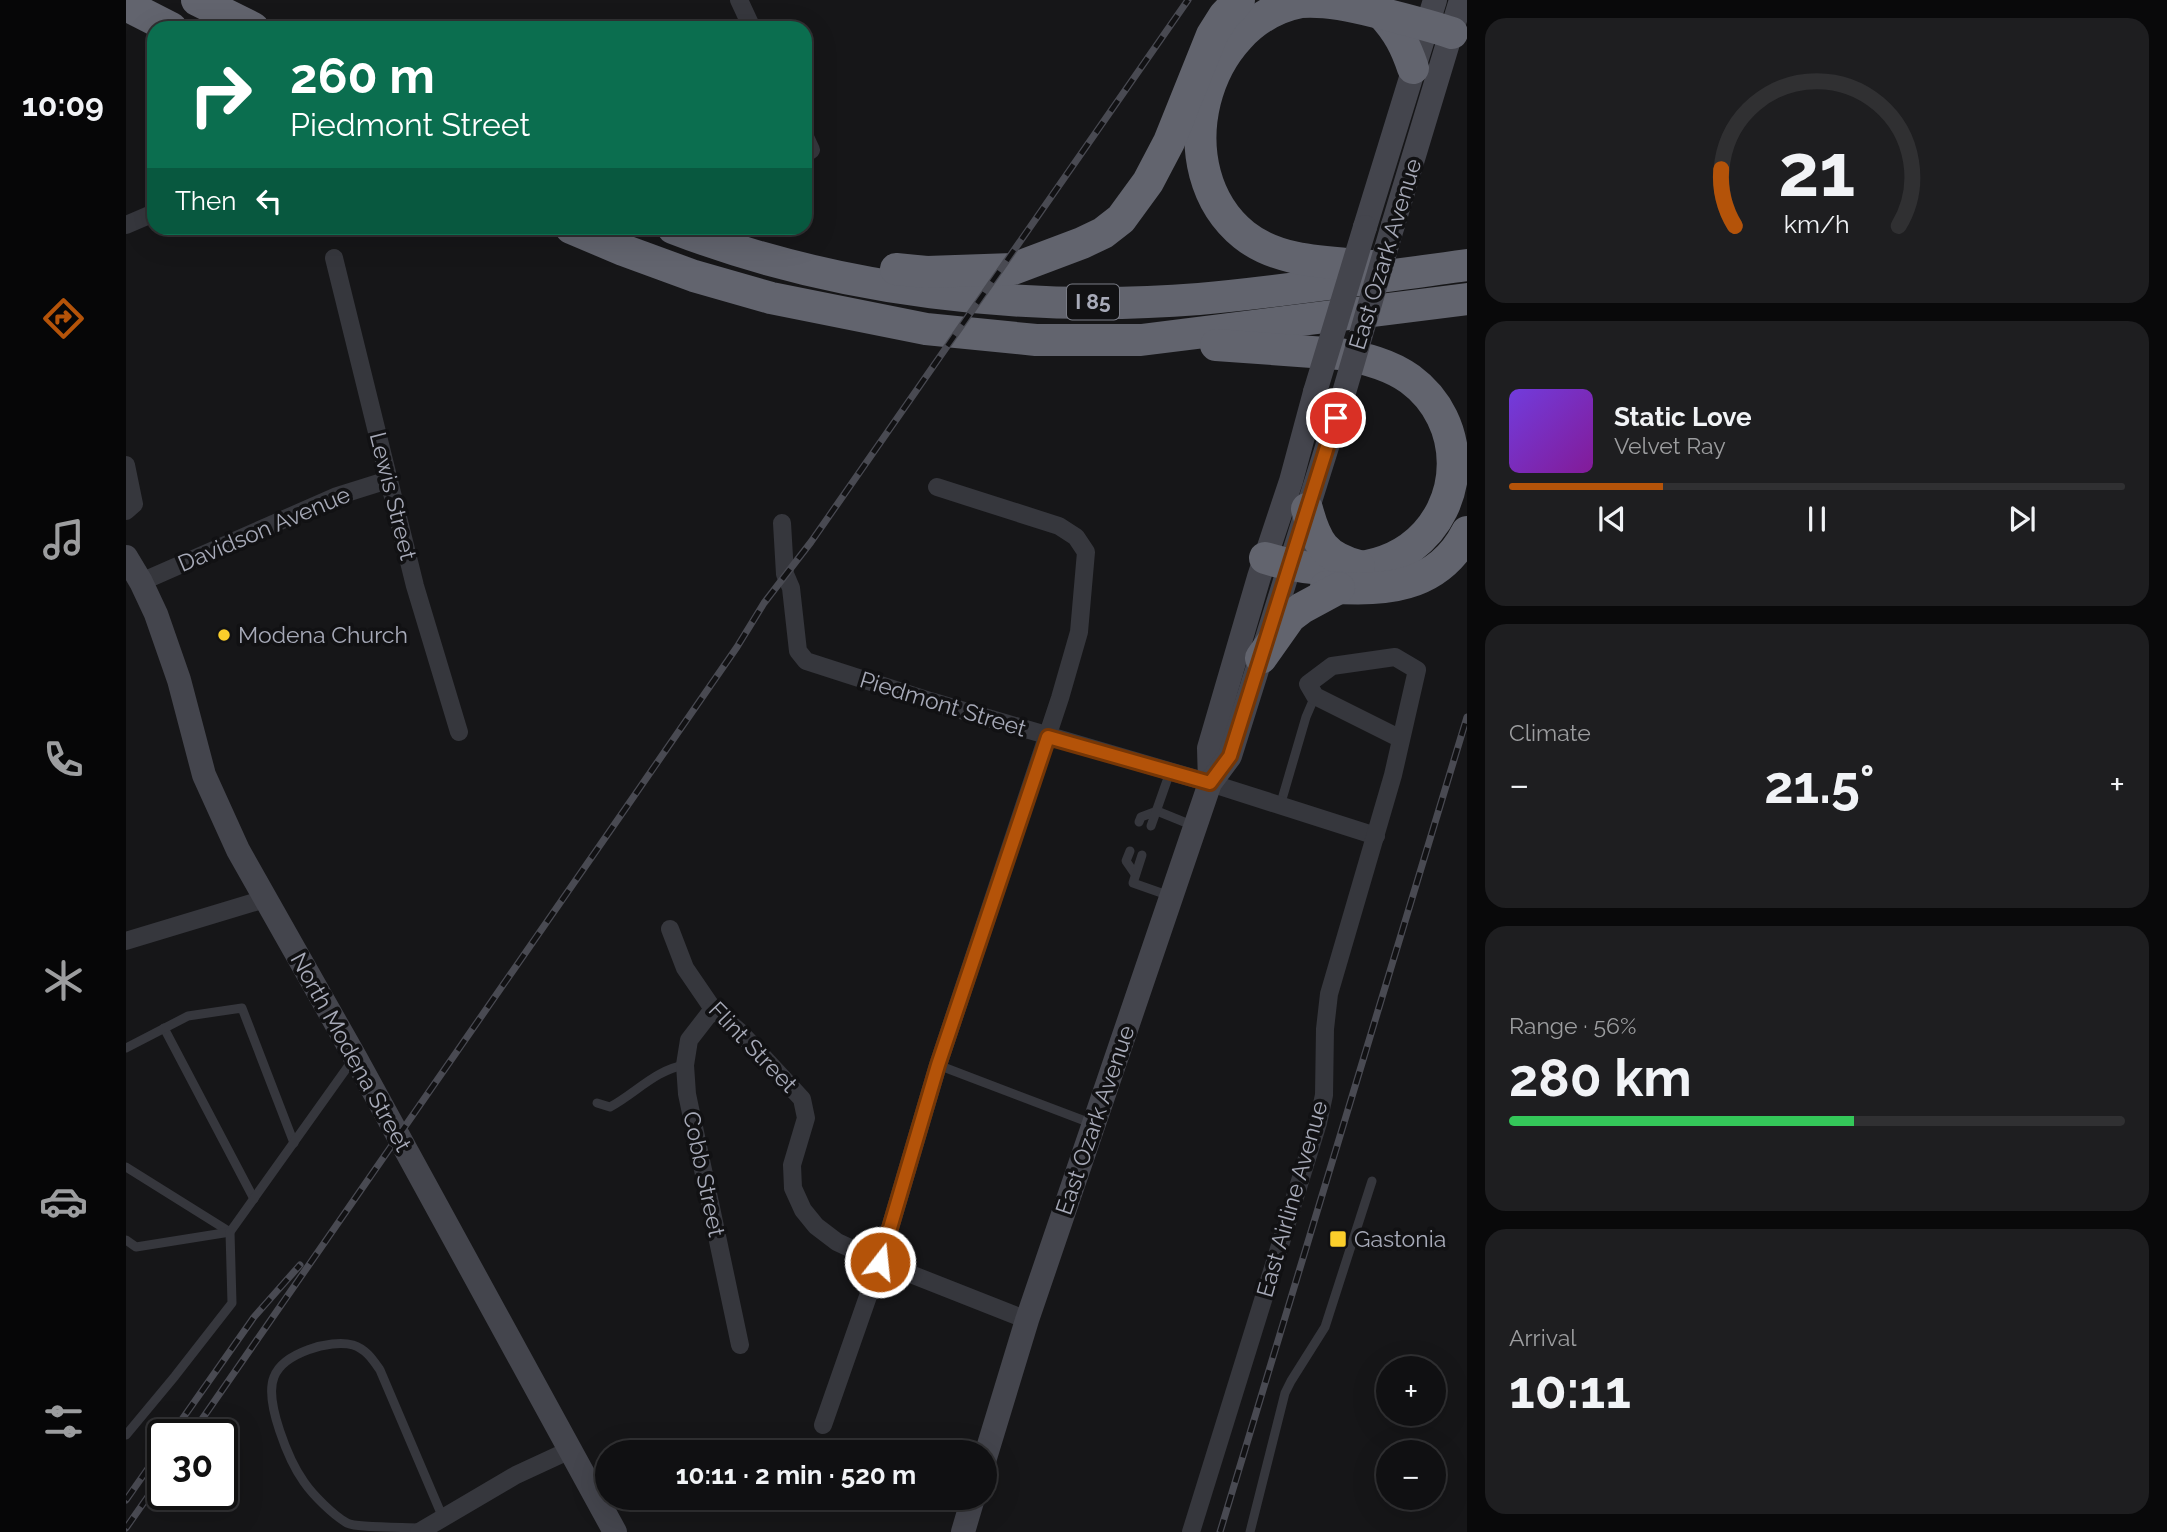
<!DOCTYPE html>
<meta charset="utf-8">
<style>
:root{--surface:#101012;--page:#1e1e20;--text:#f1f3f6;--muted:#9c9d9f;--line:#303032;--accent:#b45309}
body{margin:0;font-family:Raleway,sans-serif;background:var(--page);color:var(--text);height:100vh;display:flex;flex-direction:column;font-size:26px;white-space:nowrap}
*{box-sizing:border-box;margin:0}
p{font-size:23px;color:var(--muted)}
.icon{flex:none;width:38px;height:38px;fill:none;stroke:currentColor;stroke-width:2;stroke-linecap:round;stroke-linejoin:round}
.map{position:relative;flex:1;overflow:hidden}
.drawer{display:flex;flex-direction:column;gap:18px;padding:18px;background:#09090a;width:700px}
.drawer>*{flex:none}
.banner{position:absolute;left:21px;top:21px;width:665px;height:214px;border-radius:21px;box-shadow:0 7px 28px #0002,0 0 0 2px var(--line);background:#0b6e4f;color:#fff;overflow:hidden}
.buttons{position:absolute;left:1250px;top:1356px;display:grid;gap:14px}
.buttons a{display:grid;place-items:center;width:70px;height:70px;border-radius:50%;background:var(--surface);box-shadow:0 7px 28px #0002,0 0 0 2px var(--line);font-size:35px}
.speed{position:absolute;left:21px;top:1419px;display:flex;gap:14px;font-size:35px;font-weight:700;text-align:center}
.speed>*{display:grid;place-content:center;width:91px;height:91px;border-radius:50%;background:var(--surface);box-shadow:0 7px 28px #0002,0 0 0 2px var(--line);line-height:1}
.speed .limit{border:4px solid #111;border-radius:10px;background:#fff;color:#111}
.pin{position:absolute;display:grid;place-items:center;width:60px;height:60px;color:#fff;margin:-30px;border:4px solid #fff;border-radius:50%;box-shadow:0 2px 7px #0007}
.me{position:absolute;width:77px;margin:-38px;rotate:16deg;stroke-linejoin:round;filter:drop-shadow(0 0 5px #0008)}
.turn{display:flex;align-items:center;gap:24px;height:147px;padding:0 28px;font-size:32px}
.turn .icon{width:91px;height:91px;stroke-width:2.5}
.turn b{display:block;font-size:49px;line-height:60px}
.then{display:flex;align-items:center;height:66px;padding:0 28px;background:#0003;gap:14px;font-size:26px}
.big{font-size:52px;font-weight:700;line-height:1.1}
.drawer .card{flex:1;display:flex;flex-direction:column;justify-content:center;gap:10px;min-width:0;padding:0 24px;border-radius:21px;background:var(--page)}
.drawer .dial{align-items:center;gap:0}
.dial svg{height:182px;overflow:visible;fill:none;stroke:var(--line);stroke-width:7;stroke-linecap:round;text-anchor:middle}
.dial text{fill:var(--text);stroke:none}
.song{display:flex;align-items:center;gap:21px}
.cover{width:84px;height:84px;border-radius:10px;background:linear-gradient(135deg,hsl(260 70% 55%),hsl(290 70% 35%))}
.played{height:7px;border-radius:4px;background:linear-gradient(90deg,var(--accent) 25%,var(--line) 25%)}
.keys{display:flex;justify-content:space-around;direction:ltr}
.heat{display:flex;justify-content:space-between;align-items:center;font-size:38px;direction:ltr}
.charge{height:10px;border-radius:5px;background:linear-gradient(90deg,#34c759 56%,var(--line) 0)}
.trip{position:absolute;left:469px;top:1440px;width:402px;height:70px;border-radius:35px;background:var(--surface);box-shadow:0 7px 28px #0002,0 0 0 2px var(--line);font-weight:700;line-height:70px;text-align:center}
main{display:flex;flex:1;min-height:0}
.tabs{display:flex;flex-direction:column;width:126px;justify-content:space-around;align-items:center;background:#060607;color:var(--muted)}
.tabs .icon{width:49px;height:49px}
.tabs .current{color:var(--accent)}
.tabs b{font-size:32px;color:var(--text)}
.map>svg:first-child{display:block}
</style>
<main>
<nav class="tabs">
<b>10:09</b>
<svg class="icon current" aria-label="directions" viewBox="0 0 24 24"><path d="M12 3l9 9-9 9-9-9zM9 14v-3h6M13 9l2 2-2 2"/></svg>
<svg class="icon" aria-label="music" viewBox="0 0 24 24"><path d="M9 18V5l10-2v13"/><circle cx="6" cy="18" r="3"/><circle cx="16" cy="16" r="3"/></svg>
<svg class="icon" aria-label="phone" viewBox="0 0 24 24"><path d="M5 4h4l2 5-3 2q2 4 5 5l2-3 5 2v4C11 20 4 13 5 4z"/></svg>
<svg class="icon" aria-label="climate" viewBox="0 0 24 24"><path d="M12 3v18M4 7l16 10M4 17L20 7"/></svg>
<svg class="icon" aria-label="car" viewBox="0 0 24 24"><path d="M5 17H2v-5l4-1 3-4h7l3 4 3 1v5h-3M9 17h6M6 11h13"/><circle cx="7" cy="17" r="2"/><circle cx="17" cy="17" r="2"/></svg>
<svg class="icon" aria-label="filters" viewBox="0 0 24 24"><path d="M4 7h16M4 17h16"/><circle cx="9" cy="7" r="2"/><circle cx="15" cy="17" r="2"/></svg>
</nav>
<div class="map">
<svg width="1341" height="1532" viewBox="0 0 1341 1532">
<rect width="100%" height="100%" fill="#161618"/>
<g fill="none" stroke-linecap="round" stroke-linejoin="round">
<g stroke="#36373d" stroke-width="9">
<polyline points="1154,806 1180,717 1189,696"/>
<polyline points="1013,822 1015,817 1031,811 1068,826"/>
<polyline points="1025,826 1044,772"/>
<polyline points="1004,851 1000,861 1009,874"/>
<polyline points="1016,855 1007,883 1044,896"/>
<polyline points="38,1028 128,1199"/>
<polyline points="0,1048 62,1016 116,1008 168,1143"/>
<polyline points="812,1065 967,1124"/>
<path d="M471,1103L484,1107C510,1093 529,1070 559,1065"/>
<polyline points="0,1167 104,1232"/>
<polyline points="0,1240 10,1247 104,1232"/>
<polyline points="0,1435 49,1376 106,1303 104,1232 228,1058"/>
<path d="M295,1528C281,1527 230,1528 221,1523C207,1515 187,1495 178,1482C163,1461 138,1401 148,1377C157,1353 204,1339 227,1345C240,1349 247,1360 254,1370L317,1518"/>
<polyline points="1124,1532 1159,1393 1165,1381 1199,1327 1246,1181"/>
</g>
<g stroke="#36373d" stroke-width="18">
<polyline points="613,0 626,28"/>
<polyline points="679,137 685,150"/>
<polyline points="0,225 28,213"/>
<polyline points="208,258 289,586 333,732"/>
<polyline points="0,465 8,504 0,511"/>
<polyline points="656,523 659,574 665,588 672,651 680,661 804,701 1084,783 1250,836"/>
<polyline points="15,582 211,496 262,480"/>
<polyline points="544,929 559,968 587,1009 614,1032 676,1099 680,1118 666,1165 667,1188 677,1210 690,1226 711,1242 754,1262 901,1320"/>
<polyline points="0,941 139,899"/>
<polyline points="587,1009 563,1040 559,1065 561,1094 614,1345"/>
<polyline points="697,1425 754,1262 812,1065 934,698 953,632 960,552 950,537 933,526 811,487"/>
<polyline points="293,1532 390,1475 444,1450"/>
<polyline points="1065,1532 1192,1123 1198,1095 1199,1029 1203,994 1267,775 1291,670 1269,657 1206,666 1182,684 1189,696 1275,739"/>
</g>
<g stroke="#44454d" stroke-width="24">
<polyline points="1267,225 1335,0"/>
<polyline points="1239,227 1309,0"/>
<polyline points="0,557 15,582 30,614 53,680 78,775 112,850 229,1057 489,1532"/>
<polyline points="1084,783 1083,748 1133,577 1165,481 1189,392"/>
<polyline points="859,1458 901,1320 1084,783 1104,756 1217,396"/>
<polyline points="837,1532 847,1498"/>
</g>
<g stroke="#62646e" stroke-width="32">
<polyline points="71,0 127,28"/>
<polyline points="0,5 45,28"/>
<path d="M1256,14C1272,31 1280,47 1287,68"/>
<polyline points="445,228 497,250 568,276 645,298 800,329 910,340 1015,340 1341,299"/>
<path d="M547,228C710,291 898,313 1073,299C1162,291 1252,277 1341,265"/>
<path d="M1245,266C1203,262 1153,263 1118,235C1038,170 1075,21 1175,2C1201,0 1229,7 1254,13C1278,19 1302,25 1326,33"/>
<polyline points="770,269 801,272 887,269 956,243 977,233 995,219 1022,182 1043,142 1086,35 1098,16 1113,0"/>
<path d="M1090,345L1214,354C1238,358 1263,364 1284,379C1341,421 1341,506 1284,548C1243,577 1184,572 1139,558"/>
<path d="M1181,509C1190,542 1198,557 1233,566"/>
<path d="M1200,587C1256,592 1312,589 1341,532"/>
<polyline points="1135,658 1164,617 1176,608 1213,588"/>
</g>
<g stroke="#494a52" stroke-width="7">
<g id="rail">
<polyline points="45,1435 128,1317 174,1265"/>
<polyline points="65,1435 497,812 611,647 638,603 685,542 1062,0"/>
<polyline points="0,1500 37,1447"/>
<polyline points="0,1528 37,1475"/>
<polyline points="1094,1532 1341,717"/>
</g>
</g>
<use href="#rail" stroke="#111113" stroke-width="4.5" stroke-dasharray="13" stroke-linecap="butt"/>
<g stroke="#44454d" stroke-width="24">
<polyline points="1189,392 1239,227"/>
<polyline points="1217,396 1267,225"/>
</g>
</g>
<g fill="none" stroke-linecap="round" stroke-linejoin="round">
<g stroke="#753606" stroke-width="18">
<polyline id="route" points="754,1262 812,1065 922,737 1084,783 1104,756 1210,418"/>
</g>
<use href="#route" stroke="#b45309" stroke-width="12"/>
</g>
<g fill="#face2b" stroke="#111113" stroke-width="2.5">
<circle cx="98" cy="635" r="7"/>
<rect x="1203" y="1230" width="18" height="18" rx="3.5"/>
</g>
<g text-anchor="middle" stroke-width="7" stroke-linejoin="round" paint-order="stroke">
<rect fill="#111113" stroke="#7a7c86" stroke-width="2" x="941" y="284.5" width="52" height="35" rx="5"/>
<g font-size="21" font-weight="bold" fill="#a7aab8">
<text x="967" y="309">I 85</text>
</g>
<g font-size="23" fill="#a7aab8" stroke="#111113">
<text transform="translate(1259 254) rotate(-73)" y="8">East Ozark Avenue</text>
<text transform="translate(267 496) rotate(76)" y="8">Lewis Street</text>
<text transform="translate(138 529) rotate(-23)" y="8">Davidson Avenue</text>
<text transform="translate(817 704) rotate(17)" y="8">Piedmont Street</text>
<text transform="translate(627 1047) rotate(46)" y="8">Flint Street</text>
<text transform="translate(225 1052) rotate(61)" y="8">North Modena Street</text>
<text transform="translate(969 1120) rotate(-71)" y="8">East Ozark Avenue</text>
<text transform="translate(578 1174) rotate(78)" y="8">Cobb Street</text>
<text transform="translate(1166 1199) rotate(-74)" y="8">East Airline Avenue</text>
</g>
<g font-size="23" fill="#a7aab8" stroke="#111113" text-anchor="start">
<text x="112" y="643">Modena Church</text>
<text x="1228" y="1247">Gastonia</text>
</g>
</g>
</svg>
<div class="buttons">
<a>+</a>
<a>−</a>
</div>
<div class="speed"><div class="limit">30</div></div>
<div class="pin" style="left:1210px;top:418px;background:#d93025"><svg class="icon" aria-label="arrive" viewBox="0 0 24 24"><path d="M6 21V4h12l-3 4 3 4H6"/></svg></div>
<svg class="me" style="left:754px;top:1262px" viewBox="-20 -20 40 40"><circle r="17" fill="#b45309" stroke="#fff" stroke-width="3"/><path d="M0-11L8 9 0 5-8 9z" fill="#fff"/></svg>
<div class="trip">10:11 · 2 min · 520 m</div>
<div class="banner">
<div class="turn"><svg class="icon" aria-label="right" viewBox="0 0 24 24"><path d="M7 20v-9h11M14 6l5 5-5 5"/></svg><div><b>260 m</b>Piedmont Street</div></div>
<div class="then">Then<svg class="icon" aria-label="left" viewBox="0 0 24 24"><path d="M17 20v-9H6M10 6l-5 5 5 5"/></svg></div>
</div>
</div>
<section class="drawer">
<div class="card dial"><svg viewBox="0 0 100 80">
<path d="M14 69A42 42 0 1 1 86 69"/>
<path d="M14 69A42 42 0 0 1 8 44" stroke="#b45309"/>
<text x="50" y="56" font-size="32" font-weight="700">21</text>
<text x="50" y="72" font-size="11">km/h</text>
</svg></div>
<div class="card">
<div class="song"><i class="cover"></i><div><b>Static Love</b><p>Velvet Ray</p></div></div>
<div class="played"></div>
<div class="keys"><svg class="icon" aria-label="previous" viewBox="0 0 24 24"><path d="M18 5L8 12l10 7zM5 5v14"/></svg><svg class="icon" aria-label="pause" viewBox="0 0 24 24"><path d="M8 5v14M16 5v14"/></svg><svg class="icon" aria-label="next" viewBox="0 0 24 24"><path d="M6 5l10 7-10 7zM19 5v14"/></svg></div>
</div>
<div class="card"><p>Climate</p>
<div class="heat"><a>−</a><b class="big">21.5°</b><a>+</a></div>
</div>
<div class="card"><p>Range · 56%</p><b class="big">280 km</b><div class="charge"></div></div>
<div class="card"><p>Arrival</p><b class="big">10:11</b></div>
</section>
</main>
